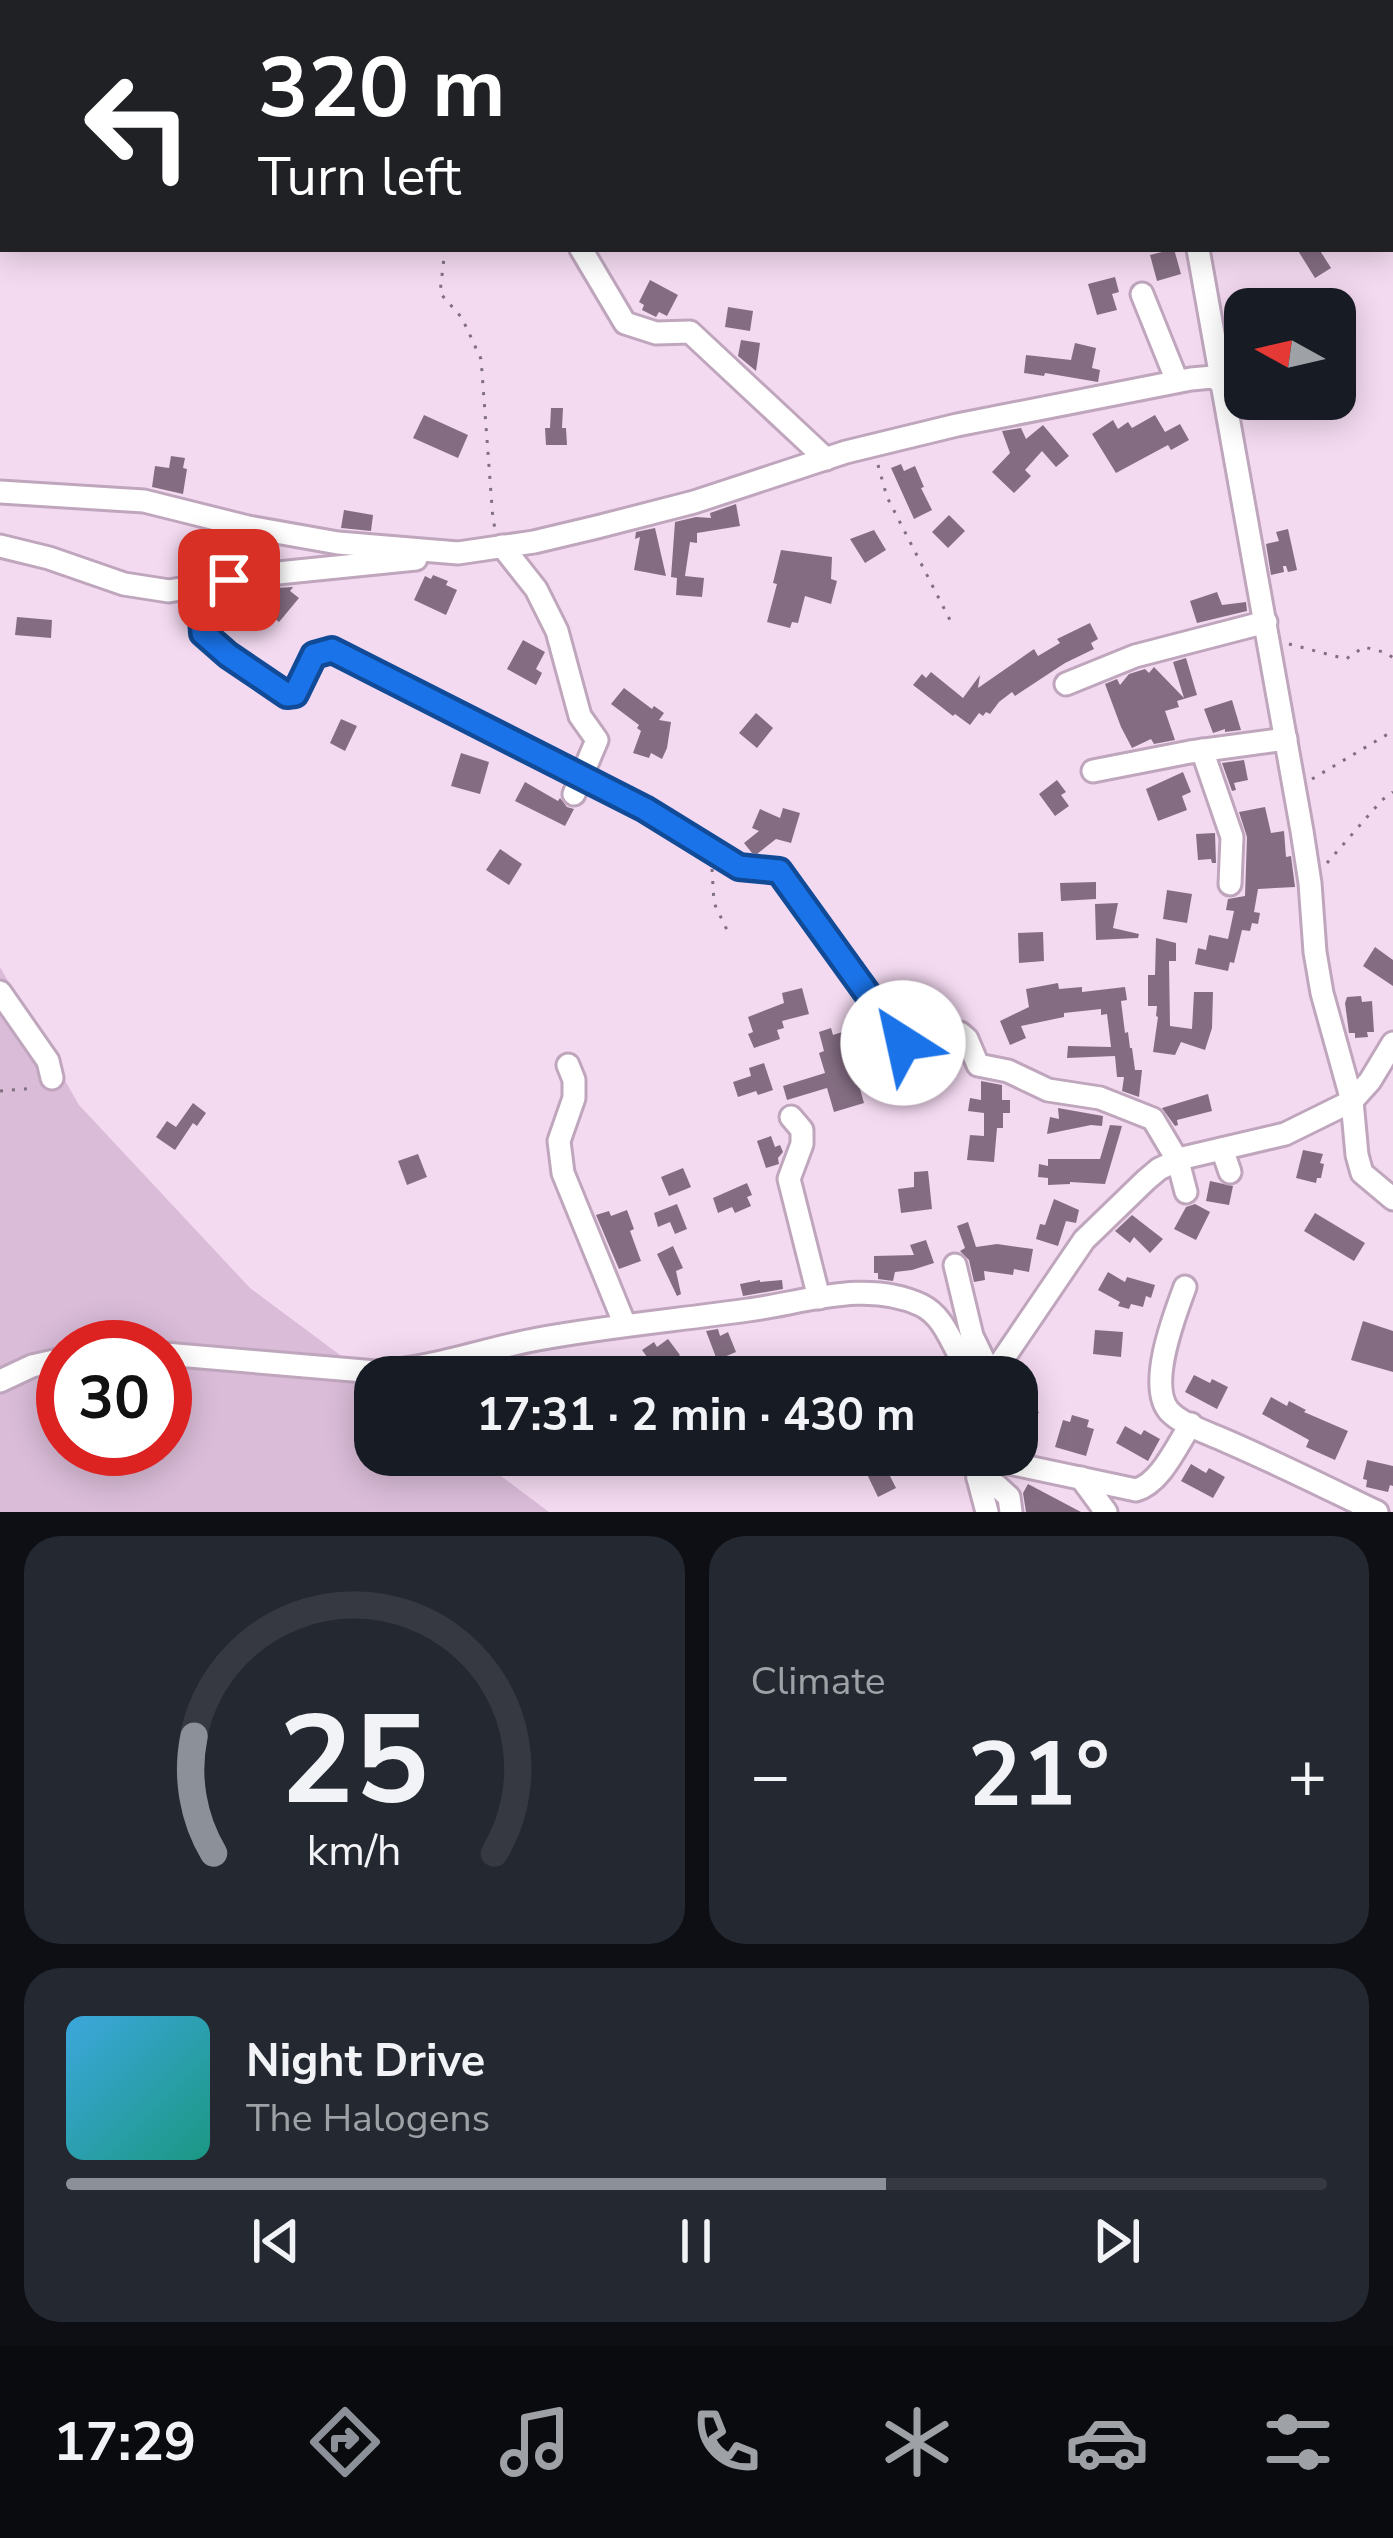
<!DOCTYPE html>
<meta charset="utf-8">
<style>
:root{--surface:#171b24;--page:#242831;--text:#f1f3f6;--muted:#9ea1a6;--line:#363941;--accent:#8c9099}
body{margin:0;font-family:"Nunito Sans",sans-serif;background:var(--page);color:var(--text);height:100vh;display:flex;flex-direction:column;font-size:45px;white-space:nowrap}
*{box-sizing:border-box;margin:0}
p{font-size:39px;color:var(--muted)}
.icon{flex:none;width:66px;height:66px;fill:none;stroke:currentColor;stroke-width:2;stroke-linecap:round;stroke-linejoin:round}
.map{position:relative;height:1512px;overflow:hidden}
.details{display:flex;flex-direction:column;gap:24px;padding:24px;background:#0d0f14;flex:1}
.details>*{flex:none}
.guide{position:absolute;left:0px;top:0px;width:1395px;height:252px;box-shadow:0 6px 30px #0003;background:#202124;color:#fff;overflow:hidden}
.needle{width:78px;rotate:278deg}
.buttons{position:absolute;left:1224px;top:288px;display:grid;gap:24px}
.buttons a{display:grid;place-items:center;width:132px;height:132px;border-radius:24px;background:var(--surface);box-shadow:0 6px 30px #0003;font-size:60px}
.speed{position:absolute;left:36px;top:1320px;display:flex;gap:24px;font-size:60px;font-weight:700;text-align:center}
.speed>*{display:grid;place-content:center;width:156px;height:156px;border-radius:50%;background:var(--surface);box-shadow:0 6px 30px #0003;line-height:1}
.speed .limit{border:18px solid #d22;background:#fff;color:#111}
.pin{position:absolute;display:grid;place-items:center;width:102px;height:102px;color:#fff;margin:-51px;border-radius:24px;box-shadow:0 6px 18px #0006}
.me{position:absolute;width:132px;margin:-66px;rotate:325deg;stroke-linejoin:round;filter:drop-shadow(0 0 9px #0008)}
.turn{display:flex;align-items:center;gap:42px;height:252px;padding:0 60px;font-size:54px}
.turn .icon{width:156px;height:156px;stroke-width:2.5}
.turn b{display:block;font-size:84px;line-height:102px}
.big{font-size:90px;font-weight:700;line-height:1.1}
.details .card{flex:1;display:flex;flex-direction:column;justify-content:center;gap:18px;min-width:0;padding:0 42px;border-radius:36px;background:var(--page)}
.details .dial{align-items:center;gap:0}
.dial svg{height:312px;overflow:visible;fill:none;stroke:var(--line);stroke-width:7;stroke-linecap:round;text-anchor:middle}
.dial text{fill:var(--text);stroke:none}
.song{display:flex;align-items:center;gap:36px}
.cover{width:144px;height:144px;border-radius:18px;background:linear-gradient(135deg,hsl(200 70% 55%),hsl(170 70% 35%))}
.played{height:12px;border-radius:6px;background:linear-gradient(90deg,var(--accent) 65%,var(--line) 65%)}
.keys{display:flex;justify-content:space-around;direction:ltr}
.heat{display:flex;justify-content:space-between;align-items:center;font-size:66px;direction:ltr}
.details .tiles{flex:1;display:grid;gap:24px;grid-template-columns:1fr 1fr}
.card:last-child{grid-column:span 2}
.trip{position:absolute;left:354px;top:1356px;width:684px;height:120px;border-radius:36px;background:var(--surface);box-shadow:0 6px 30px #0003;font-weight:700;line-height:120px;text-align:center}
.dock{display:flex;height:192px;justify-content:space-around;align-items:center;background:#090b0e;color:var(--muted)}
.dock .icon{width:84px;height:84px}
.dock .selected{color:var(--accent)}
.dock b{font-size:54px;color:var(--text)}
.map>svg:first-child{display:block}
</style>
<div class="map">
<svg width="1393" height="1512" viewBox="0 0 1393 1512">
<rect width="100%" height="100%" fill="#f4daf1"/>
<path fill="#dabcd8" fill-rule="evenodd" d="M0,967L79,1105L250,1288L375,1381V1455H473L549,1512H0ZM63,1347H165V1449H63Z"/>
<g fill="#846d82">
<polygon points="1174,249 1181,274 1157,281 1150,255"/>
<polygon points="1297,249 1319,249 1331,268 1315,278"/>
<polygon points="1115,277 1119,292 1112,294 1117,310 1097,315 1088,284"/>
<polygon points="650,280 678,295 667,316 659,312 656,317 642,310 644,305 639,302"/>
<polygon points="728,307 753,311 750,331 725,327"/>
<polygon points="741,340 760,343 756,371 738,356"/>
<polygon points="1075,343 1096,348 1092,368 1100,370 1098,382 1045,373 1044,376 1024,373 1026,355 1071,360"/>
<polygon points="1272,399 1314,399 1305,410 1304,417 1270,410"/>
<polygon points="551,408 563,408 562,428 566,428 567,445 546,445 545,428 550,428"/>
<polygon points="424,415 468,435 458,458 413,438"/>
<polygon points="1155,415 1165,432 1180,424 1189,440 1171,450 1168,445 1116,473 1092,434 1113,420 1118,429 1128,422 1132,428"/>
<polygon points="1043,425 1069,456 1056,467 1042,451 1025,470 1031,476 1014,493 992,472 1010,453 1002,431 1021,428 1026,439"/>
<polygon points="171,456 185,458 183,468 187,469 183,494 152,487 155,466 169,468"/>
<polygon points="901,464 904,471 915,466 924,487 921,488 932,510 914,519 891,468"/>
<polygon points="736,504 740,526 697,533 697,543 690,542 685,576 704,578 702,597 676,595 677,578 671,577 675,522 696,517 711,518 710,513"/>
<polygon points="344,510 373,515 371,531 341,528"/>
<polygon points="949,515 965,531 948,548 932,532"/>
<polygon points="655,528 666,576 634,570 640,537 635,539 636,532"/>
<polygon points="1288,529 1297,570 1288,572 1286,566 1283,566 1284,572 1271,575 1266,544 1279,541 1276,532"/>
<polygon points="874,530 886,550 865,563 850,539"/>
<polygon points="781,550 832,557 831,579 837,581 831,604 805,596 798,623 792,622 790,628 767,622 777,584 773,583"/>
<polygon points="433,575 448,581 446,585 457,590 446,615 414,600 425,576 431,579"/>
<polygon points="293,587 290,591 299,598 279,622 260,607 270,590 272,593 276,588"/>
<polygon points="1217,592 1222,605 1246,602 1247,611 1197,623 1190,601"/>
<polygon points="17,617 52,620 51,638 15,635"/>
<polygon points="1090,623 1098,639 1091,643 1094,649 1065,663 1015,696 1012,692 999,702 990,714 986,712 983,716 979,713 970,725 955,714 953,716 913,685 922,674 926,678 931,672 963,698 980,675 978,688 1034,649 1038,656 1060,643 1057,639"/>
<polygon points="523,640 545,652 536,669 542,673 536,685 507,669"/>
<polygon points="1186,658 1197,695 1177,701 1179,707 1165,711 1175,740 1154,744 1151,739 1132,748 1121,727 1105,684 1117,679 1120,685 1129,674 1145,669 1149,673 1154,667 1184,698 1173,662"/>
<polygon points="624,688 652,709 654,706 664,713 659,720 671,722 667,748 662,759 651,753 649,758 633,753 641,731 637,728 639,725 611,704"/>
<polygon points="1232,700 1241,730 1225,732 1225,729 1213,733 1204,709"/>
<polygon points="756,713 773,728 757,748 739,733"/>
<polygon points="341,719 357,726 345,751 330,743"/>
<polygon points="461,753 489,762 480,794 451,786"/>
<polygon points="1244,760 1248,780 1234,783 1236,790 1232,791 1222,763"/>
<polygon points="1183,772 1191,792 1182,796 1187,810 1158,821 1146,789"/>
<polygon points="1057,780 1066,792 1061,795 1069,806 1055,816 1039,794"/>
<polygon points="525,782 558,801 560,798 567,807 574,809 565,826 515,801"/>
<polygon points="1265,807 1271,833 1284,831 1286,857 1291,856 1295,887 1258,889 1254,912 1260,913 1258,924 1252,923 1250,931 1242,930 1234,963 1230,962 1228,971 1195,964 1198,948 1206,950 1209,935 1228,939 1234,911 1226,910 1228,899 1245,896 1247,837 1239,812"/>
<polygon points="783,808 800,813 791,843 776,839 757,854 752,853 744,843 759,831 752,828 760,809 780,818"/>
<polygon points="1215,833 1216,863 1212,863 1211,859 1198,860 1196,834"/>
<polygon points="500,849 522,864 509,885 486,870"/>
<polygon points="1096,882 1096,899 1061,901 1060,883"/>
<polygon points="1167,890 1192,894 1187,923 1163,919"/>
<polygon points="1118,903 1113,928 1139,934 1138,938 1096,940 1095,904"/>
<polygon points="1043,932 1044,961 1019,963 1018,933"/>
<polygon points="1156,938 1176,943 1176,961 1169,961 1170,1026 1192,1029 1194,992 1213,992 1212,1028 1205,1050 1181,1042 1175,1055 1153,1052 1158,1017 1156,1016 1157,1006 1148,1006 1148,975 1155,975"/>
<polygon points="1375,947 1393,960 1393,986 1363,966"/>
<polygon points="1058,983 1059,989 1082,987 1082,992 1125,987 1127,1000 1121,1001 1125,1033 1128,1032 1130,1048 1132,1048 1135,1070 1142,1070 1139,1097 1122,1091 1124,1077 1117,1077 1115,1056 1067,1058 1068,1046 1111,1047 1107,1014 1101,1015 1101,1009 1064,1013 1064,1017 1021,1026 1026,1038 1010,1045 1000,1021 1029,1007 1026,989"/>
<polygon points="802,988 809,1014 782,1021 784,1028 777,1030 780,1039 754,1048 748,1034 753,1032 748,1017 784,1003 782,993"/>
<polygon points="1361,996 1362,1002 1372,1001 1374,1032 1367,1032 1368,1037 1355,1038 1355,1033 1349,1033 1345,1003 1347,997"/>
<polygon points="865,1016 891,1052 898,1057 893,1058 895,1071 862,1075 865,1088 860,1089 864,1103 834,1112 827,1088 787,1100 783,1086 825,1073 819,1053 824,1051 819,1032 831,1028 833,1035 861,1026 859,1018"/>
<polygon points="938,1055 940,1063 945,1062 946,1076 941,1077 942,1086 921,1089 917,1060"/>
<polygon points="764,1063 773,1090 758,1095 756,1091 738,1097 733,1082 751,1076 749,1068"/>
<polygon points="981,1081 1002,1085 1002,1100 1010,1100 1010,1113 1003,1113 1003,1128 997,1128 994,1162 967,1160 970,1135 984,1136 984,1113 968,1111 970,1098 981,1100"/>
<polygon points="1208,1094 1212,1111 1177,1120 1178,1125 1175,1126 1162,1108"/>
<polygon points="193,1103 206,1113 197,1126 193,1123 175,1150 156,1137 167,1121 176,1127"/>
<polygon points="1058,1108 1103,1116 1102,1126 1091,1125 1047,1134 1050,1117 1059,1119"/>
<polygon points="1110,1125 1122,1126 1105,1184 1070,1182 1070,1184 1048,1185 1048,1178 1038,1177 1039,1164 1048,1166 1048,1159 1100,1159"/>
<polygon points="771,1136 775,1147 780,1145 783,1152 778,1158 779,1164 766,1168 757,1141"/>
<polygon points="1303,1150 1323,1154 1320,1163 1324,1164 1321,1178 1317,1178 1316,1183 1296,1178"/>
<polygon points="418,1154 427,1177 407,1185 398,1161"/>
<polygon points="683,1168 691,1187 669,1196 661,1177"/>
<polygon points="928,1171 932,1209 901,1213 898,1189 914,1187 914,1172"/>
<polygon points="1210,1181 1233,1186 1229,1205 1206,1201"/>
<polygon points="747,1183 752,1195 747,1197 751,1206 735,1213 732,1207 718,1213 713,1198"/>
<polygon points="1054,1199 1079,1210 1076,1223 1066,1221 1058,1246 1036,1239 1040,1224 1045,1225"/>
<polygon points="677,1204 687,1229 675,1234 670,1222 658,1227 654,1213"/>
<polygon points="1195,1204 1210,1212 1196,1240 1174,1229 1186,1207"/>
<polygon points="627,1210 634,1229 630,1231 641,1261 619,1269 596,1215 609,1211 611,1216"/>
<polygon points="1315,1213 1365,1243 1354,1261 1304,1231"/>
<polygon points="1132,1215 1163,1239 1150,1253 1134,1237 1130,1243 1115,1231"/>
<polygon points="968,1222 976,1247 997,1244 1033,1249 1029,1272 1014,1269 1013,1275 984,1271 985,1280 974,1282 969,1260 960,1251 965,1248 957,1226"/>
<polygon points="926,1240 934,1263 912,1270 895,1272 893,1281 878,1279 878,1273 874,1273 874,1256 914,1255 910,1245"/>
<polygon points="673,1246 683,1268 676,1271 681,1294 677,1296 657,1254"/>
<polygon points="1108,1272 1125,1282 1127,1277 1155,1285 1151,1298 1146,1296 1143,1307 1131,1304 1129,1309 1118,1306 1120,1302 1098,1290"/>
<polygon points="760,1280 760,1282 782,1280 783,1289 743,1296 740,1284"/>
<polygon points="1363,1321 1393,1331 1393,1372 1351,1360"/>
<polygon points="718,1329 720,1336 728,1332 736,1352 717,1360 706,1331"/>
<polygon points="1095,1330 1123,1332 1121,1357 1093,1354"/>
<polygon points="668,1339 680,1355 658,1372 642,1350 654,1342 657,1347"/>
<polygon points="1194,1375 1210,1383 1212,1379 1228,1387 1217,1409 1185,1392"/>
<polygon points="1023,1395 1033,1401 1030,1407 1039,1412 1027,1433 1017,1428 1017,1399 1020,1401"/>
<polygon points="1271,1397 1287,1406 1289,1401 1306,1410 1304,1412 1348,1431 1335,1460 1306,1447 1309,1440 1262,1414"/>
<polygon points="1072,1415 1089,1420 1087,1427 1094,1429 1086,1456 1055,1447 1063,1420 1070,1422"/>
<polygon points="1125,1426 1141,1435 1144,1430 1160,1439 1148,1461 1116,1443"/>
<polygon points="887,1457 895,1474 890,1476 896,1488 878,1497 864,1468"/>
<polygon points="1367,1460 1393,1466 1393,1486 1390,1485 1388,1492 1366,1487 1367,1480 1363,1479"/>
<polygon points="1191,1464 1206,1473 1209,1468 1225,1477 1213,1498 1181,1481"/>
<polygon points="1028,1484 1081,1512 1026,1512 1023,1493"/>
</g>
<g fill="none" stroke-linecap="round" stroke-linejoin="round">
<g stroke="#bfa6bd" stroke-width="27">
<g id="minor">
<polyline points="514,0 515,3"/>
<polyline points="1171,0 1171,3"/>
<polyline points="581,249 625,323 656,333 690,332 826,459"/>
<polyline points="1198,249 1302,831 1310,883 1315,952 1322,993 1352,1101 1357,1155 1362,1173 1393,1199"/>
<polyline points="1142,294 1177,381"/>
<polyline points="0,492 144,501 248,527 338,543 458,553 534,542 597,527 694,502 846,452 957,425 1191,379 1213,377 1219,381"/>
<polyline points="0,546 49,558 124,584 169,591 258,575 416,559"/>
<polyline points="502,546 536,589 557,631 580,716 597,740 574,794"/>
<path d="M201,585L203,633L228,655L287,695L295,694C304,676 309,651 332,650L645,809L739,867L780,871L903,1043C921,1052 941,1033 960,1033L967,1039L978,1065L1008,1071L1048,1090L1100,1098L1153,1119L1178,1161L1186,1192"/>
<polyline points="1066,684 1135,656 1266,622"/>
<polyline points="1202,750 1232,837 1230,884"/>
<polyline points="1093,771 1190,752 1286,739"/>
<polyline points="0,992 48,1061 52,1078"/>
<polyline points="568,1065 574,1080 574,1098 559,1141 563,1173 625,1325"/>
<polyline points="791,1117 802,1130 802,1144 789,1179 819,1298"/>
<polyline points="1222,1149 1230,1172"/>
<polyline points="955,1265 972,1336 991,1375"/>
<path d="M1185,1287C1175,1314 1147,1385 1169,1411C1182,1425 1209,1433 1226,1441C1277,1463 1327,1488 1377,1512"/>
<path d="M165,1354L376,1372C431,1369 484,1349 538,1339C608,1326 678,1320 748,1310C803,1303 866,1279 921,1305C950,1319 953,1357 976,1377"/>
<polyline points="987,1377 997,1368 1084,1240 1146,1180 1159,1169 1183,1158 1285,1134 1352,1101 1370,1081 1393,1043"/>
<polyline points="0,1381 32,1366 63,1359"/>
<polyline points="976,1455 978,1478 987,1512"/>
<path d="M976,1456L1136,1490C1161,1483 1177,1445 1191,1424"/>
<polyline points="978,1478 997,1486 1009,1497 1011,1512"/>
<polyline points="1081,1478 1106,1512"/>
</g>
</g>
<g stroke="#80707f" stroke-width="3" stroke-dasharray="3 9" stroke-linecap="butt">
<polyline points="151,0 154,3"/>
<polyline points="1392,111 1393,110"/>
<polyline points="445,249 440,293 462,318 481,359 493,520 495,528"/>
<polyline points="1335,333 1352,326"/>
<polyline points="878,465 887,497 951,622"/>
<polyline points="1289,644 1346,659 1364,647 1387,653 1393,658"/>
<polyline points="1312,779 1393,731"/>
<polyline points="1327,863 1382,800 1393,792"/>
<polyline points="712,869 714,903 728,932"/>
<polyline points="0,1091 36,1088"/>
</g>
<use href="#minor" stroke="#fff" stroke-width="21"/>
</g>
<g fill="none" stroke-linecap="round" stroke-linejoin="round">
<g stroke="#114b97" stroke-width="30">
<polyline id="route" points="229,580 200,585 203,633 228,655 287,695 295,694 314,655 332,650 645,809 739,867 779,871 903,1043"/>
</g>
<use href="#route" stroke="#1a73e8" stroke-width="21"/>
</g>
</svg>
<div class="buttons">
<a><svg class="needle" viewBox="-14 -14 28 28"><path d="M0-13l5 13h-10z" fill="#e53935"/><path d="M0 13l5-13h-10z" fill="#9ea1a6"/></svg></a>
</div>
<div class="speed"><div class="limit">30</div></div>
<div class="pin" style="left:229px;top:580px;background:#d93025"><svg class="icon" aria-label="arrive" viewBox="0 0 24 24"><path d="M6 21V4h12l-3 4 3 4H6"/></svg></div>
<svg class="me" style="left:903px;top:1043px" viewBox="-20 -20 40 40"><circle r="19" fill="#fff"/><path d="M0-13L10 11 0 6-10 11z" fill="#1a73e8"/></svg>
<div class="trip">17:31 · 2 min · 430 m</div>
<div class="guide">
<div class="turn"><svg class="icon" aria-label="left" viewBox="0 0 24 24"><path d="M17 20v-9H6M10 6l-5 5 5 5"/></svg><div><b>320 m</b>Turn left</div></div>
</div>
</div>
<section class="details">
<div class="tiles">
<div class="card dial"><svg viewBox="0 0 100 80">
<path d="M14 69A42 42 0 1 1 86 69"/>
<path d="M14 69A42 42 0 0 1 9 39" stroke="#8c9099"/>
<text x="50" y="56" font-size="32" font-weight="700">25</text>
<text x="50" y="72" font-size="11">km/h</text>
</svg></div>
<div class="card"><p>Climate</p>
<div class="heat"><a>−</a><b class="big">21°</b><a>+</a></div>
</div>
<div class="card">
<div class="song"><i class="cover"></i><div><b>Night Drive</b><p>The Halogens</p></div></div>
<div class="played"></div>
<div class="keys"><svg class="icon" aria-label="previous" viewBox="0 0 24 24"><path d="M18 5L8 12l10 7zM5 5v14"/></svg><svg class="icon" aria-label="pause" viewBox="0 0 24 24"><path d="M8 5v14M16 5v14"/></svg><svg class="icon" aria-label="next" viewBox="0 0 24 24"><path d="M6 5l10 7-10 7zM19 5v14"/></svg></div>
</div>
</div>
</section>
<nav class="dock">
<b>17:29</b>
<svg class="icon selected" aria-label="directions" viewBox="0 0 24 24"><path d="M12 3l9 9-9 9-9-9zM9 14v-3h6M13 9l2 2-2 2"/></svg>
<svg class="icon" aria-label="music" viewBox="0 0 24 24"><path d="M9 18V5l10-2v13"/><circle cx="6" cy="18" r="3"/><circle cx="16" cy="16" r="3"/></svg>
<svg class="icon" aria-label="phone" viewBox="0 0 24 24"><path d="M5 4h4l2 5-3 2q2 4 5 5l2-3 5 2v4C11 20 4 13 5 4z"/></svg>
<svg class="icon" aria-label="climate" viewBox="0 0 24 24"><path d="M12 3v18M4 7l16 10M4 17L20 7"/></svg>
<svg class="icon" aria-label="car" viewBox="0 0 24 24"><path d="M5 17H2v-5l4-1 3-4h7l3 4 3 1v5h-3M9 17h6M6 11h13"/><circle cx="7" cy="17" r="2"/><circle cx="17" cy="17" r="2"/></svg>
<svg class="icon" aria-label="filters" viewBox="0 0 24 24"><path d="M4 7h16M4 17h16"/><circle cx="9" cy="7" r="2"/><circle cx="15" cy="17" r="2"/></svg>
</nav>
